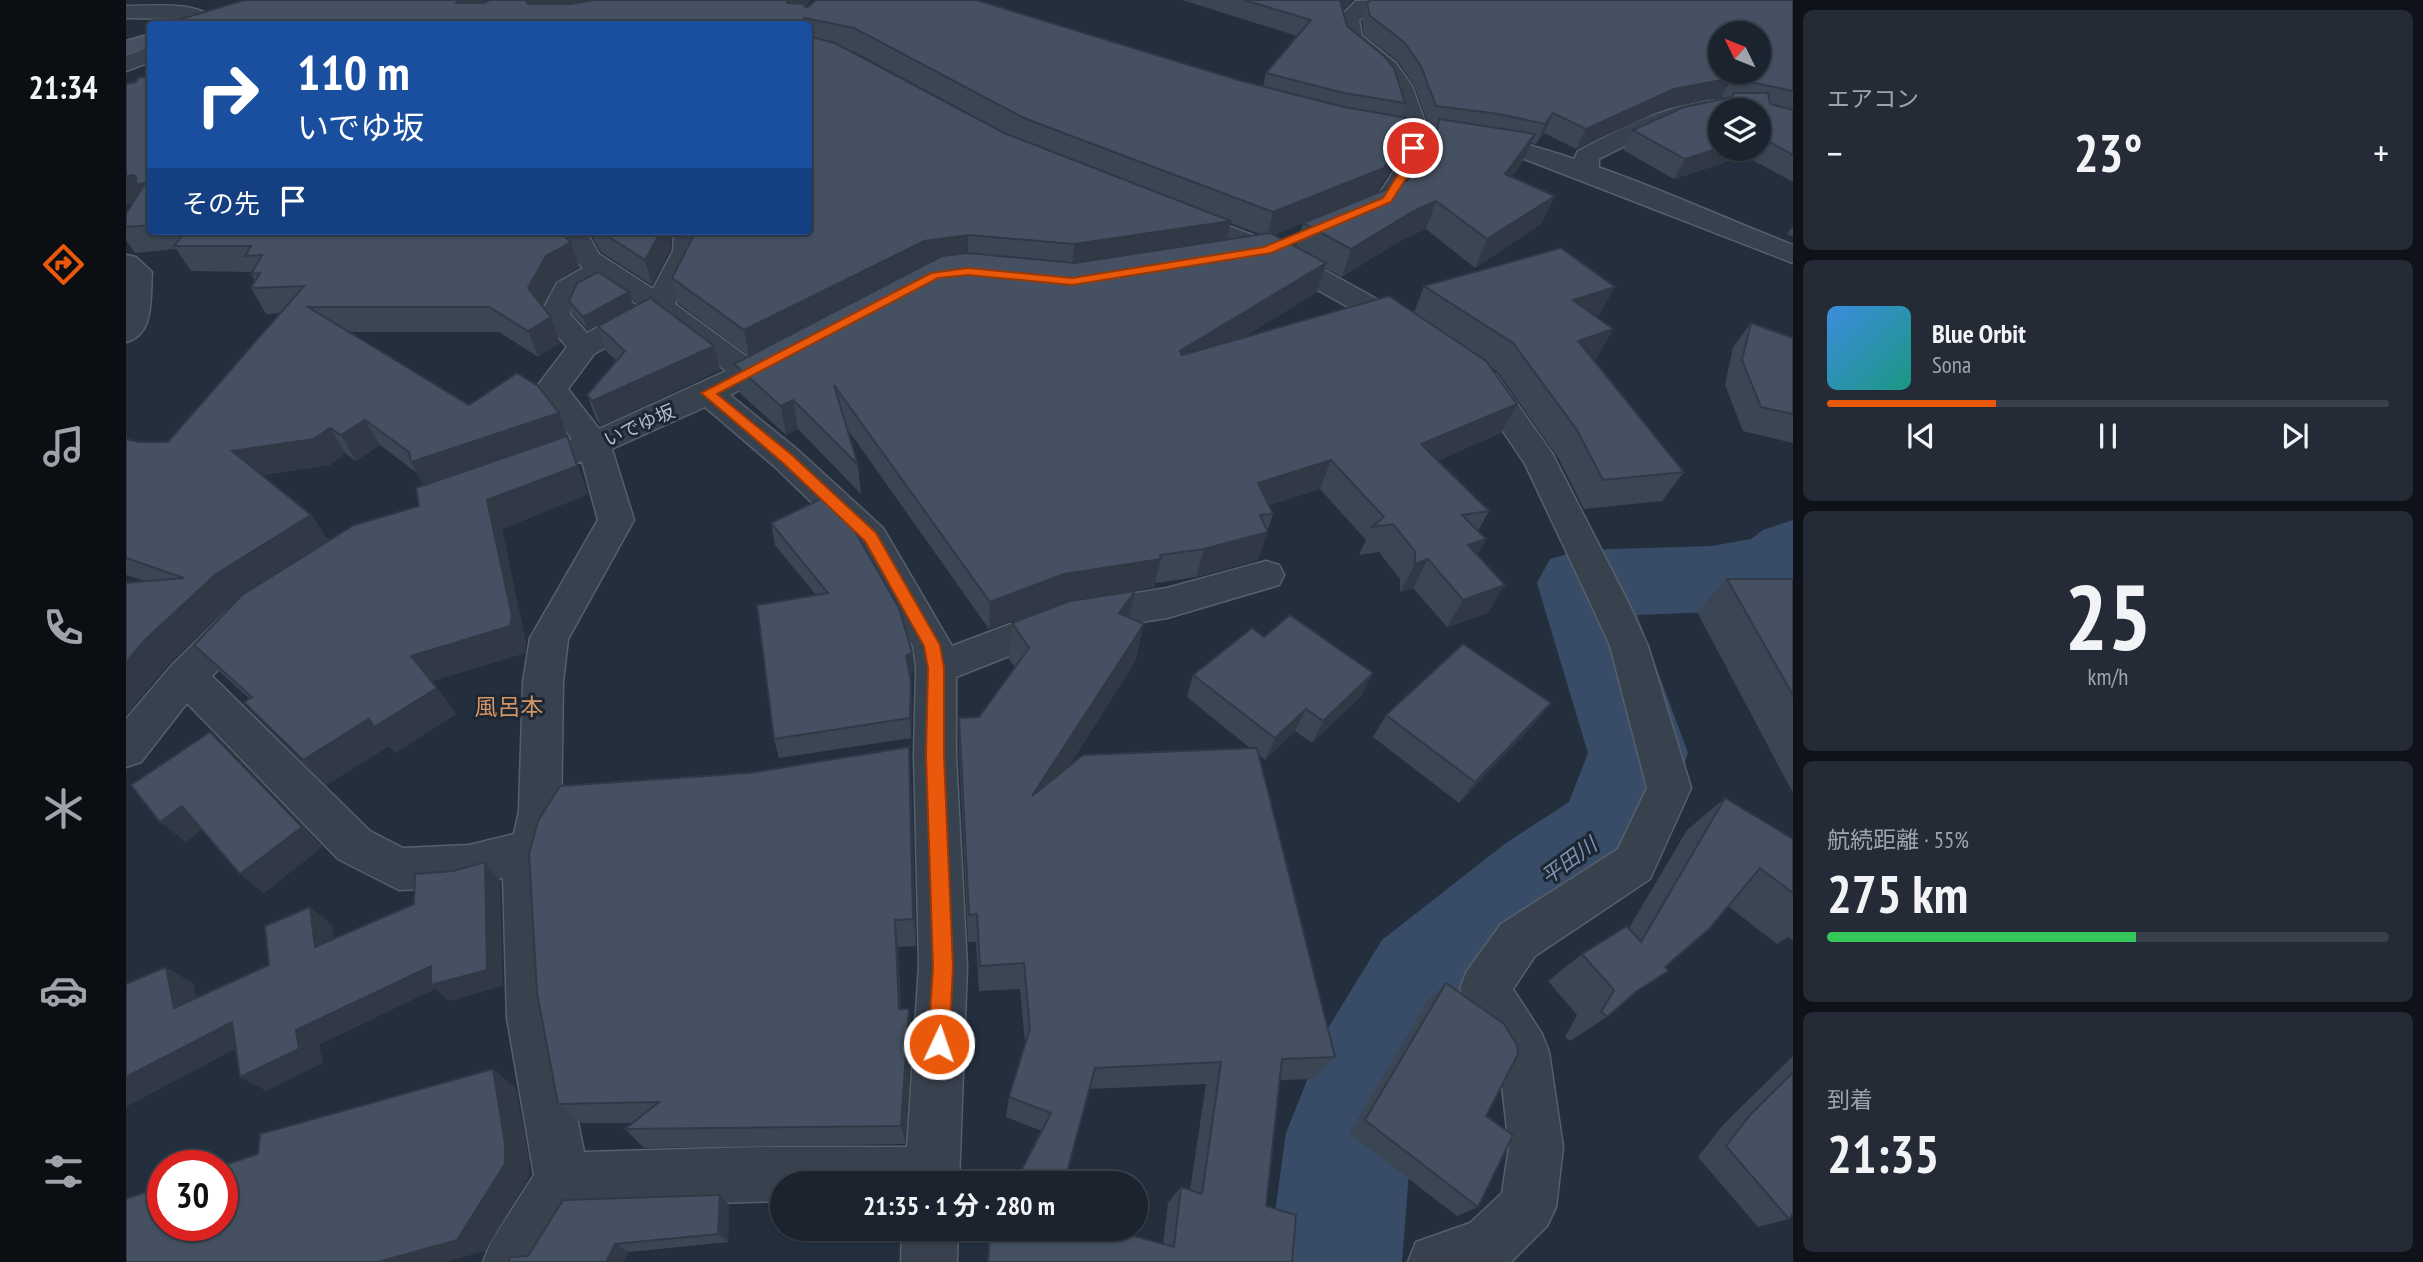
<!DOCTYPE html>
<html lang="ja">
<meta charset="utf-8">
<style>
:root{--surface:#1b232e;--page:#242b36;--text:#f1f3f6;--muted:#a0a4aa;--line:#39404a;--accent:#ea580c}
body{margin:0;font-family:"PT Sans Narrow","Noto Sans JP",sans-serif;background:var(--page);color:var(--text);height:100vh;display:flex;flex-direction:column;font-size:26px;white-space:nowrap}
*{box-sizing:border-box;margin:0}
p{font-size:23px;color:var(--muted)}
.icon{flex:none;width:38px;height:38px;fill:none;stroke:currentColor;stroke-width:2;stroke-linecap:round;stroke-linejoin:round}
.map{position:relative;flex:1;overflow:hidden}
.side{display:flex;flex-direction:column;gap:10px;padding:10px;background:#0f1319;width:630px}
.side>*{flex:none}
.top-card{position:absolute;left:21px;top:21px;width:665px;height:214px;border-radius:7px;box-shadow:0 2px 5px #0004,0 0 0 2px var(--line);background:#1a4fa0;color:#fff;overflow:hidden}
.needle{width:46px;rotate:313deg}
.tools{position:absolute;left:1582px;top:21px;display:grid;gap:14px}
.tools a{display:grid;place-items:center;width:63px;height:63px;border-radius:50%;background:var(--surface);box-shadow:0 2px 5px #0004,0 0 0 2px var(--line);font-size:35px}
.speed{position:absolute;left:21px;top:1150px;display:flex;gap:14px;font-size:35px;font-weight:700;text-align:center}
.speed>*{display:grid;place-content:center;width:91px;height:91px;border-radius:50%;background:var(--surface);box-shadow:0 2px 5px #0004,0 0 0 2px var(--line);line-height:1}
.speed .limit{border:10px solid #d22;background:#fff;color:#111}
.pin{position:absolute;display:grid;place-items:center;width:60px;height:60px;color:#fff;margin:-30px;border:4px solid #fff;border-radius:50%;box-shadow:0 2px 7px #0007}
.me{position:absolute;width:77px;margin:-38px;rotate:3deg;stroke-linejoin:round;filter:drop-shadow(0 0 5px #0008)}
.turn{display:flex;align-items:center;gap:24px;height:147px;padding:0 35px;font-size:32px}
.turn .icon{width:91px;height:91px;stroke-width:2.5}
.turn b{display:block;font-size:49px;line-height:60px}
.then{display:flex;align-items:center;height:66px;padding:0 35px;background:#0003;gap:14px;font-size:26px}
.big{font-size:52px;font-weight:700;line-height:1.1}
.side .tile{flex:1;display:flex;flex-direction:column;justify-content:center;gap:10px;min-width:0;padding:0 24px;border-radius:10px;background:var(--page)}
.side .dial{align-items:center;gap:0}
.dial b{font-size:91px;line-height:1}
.song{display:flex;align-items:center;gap:21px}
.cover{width:84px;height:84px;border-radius:10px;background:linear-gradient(135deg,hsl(210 70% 55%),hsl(170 70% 35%))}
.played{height:7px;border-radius:4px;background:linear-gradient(90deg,var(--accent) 30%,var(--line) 30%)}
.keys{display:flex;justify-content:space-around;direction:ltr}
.heat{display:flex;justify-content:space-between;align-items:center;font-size:38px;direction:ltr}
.charge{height:10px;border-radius:5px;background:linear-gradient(90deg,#34c759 55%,var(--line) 0)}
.trip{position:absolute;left:644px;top:1171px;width:378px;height:70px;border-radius:35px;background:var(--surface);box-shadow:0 2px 5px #0004,0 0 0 2px var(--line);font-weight:700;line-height:70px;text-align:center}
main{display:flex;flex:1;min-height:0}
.tab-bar{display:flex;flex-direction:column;width:126px;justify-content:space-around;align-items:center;background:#0b0e12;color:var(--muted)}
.tab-bar .icon{width:49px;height:49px}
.tab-bar .on{color:var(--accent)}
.tab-bar b{font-size:32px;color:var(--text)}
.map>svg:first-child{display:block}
</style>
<main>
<nav class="tab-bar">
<b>21:34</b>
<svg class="icon on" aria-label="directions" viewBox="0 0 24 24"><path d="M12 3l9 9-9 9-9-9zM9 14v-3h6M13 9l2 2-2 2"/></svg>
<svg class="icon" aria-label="music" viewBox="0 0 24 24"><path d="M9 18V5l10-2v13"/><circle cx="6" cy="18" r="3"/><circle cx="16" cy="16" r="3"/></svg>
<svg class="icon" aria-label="phone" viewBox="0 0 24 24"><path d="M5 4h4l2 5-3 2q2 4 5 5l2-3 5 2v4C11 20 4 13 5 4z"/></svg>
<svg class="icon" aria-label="climate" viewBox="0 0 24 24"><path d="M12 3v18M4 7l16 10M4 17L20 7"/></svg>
<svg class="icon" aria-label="car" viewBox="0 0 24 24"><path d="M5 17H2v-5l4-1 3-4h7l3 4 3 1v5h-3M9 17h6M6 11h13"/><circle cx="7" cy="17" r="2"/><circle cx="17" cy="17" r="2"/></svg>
<svg class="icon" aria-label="filters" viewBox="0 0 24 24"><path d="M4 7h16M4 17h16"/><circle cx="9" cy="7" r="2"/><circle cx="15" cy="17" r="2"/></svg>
</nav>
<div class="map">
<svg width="1667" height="1262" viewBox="0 0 1667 1262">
<rect width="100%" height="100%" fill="#242f3e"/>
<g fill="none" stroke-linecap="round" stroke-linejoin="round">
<polygon fill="#394c67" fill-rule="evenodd" points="1667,520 1667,594 1586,612 1511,615 1562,753 1534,834 1519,868 1456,915 1338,1020 1298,1095 1286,1133 1276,1262 1142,1262 1160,1133 1202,1028 1256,940 1380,843 1443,802 1462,753 1411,583 1424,559 1455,550 1586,546 1625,539 1637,530"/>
<g stroke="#565f6c" stroke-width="3">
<g id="minor">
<path d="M1260,0L1233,20L1236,36L1270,63L1286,86L1303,133L1298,163L1270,206L1237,219L1228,221L1219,219L1215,213C1223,201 1242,203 1252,194C1259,187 1265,175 1270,167C1285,142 1273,92 1253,72C1232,50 1218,52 1212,19L1230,1Z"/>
<path d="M0,6C27,6 75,0 93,23L69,24L58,19L0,18Z"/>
<polygon points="24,47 24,62 0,71 0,56"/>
<path d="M1595,100L1623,105L1627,110H1594V114C1549,117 1513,139 1473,159V172L1469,177L1460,180L1451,177C1446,170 1447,159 1452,151C1499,127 1542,103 1595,100Z"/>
<polygon points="1054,208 1151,244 1296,324 1300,330 1296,336 1285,339 1274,336 1131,256 1045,222 1041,216 1045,210"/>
<path d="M434,231H460L473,254L527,289L547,251L548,231H574L575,251L549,304L624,359L656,345L667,348L671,355L667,362L604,395L673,451L757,528L826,646L935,605L1041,588L1140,561L1153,565L1158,575L1153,585L1041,618L939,634L830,677V755L841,966L833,1183H656V1201L451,1207L417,1262H357L365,1242L408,1175L381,1018L377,878L343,887L273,890L212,859L61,703L15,762L0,767V719L46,665L102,610L116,606L130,610L135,621L130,632L86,676L244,831L277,848L343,845L388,834L393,811L397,682L404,638L472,520L456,461L398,481L386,477L381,469L386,461L446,439L409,389L441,347L414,315L431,283L457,268L448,259ZM476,281L512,305L461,333L444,314L453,294ZM531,319L600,371L473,429L442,389L468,354ZM579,407L649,467L731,546L787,646L790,668L788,755L793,966L781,1147H635L458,1152L431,1018L422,883L428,854L439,832L435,822L437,682L442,639L508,520L486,449Z"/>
<path d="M0,255L10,257L26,272C24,297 29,335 0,342Z"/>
<polygon points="1352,366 1370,374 1426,453 1503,604 1522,646 1565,788 1524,879 1409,956 1387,989 1416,1034 1423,1052 1437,1147 1430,1207 1421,1226 1385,1262 1282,1262 1290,1242 1344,1223 1376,1193 1383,1147 1373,1059 1341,1005 1334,988 1341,971 1375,924 1492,849 1521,788 1484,646 1465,604 1399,464 1348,388 1336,376 1341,369"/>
<polygon points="776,1228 832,1228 831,1262 775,1262"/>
</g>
</g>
<g stroke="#565f6c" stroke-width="3">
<path id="tertiary" d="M1229,118C1290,126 1353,130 1413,148C1500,173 1583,212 1667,245V263L1396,158L1365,150L1221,130L1217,125L1221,120Z"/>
</g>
<g stroke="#565f6c" stroke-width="3">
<polygon id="secondary" points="24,34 24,47 0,55 0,41"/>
</g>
<use href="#minor" fill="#38414e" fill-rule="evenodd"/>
<use href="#tertiary" fill="#38414e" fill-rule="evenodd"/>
<use href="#secondary" fill="#465061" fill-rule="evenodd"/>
</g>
<g fill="#3b4654" fill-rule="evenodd">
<path d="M685,0L679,7L1112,80L1137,87L1140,73L1171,36L1056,0H1227L1217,11L1221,26L1279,103L1275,116L1270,162L1250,193L1147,235L1170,247L1177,223L1281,181L1303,147L1310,127L1303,126L1288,85L1272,61L1238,35L1236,21L1241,3L1667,0V182L1619,156L1548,179L1497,150L1507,130L1599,98L1595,97L1538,109L1450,149L1418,133L1410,144L1405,143L1397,161L1385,177L1415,224L1349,268L1300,229L1275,240L1216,277L1199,268L1191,292L1118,337L1288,313L1298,286L1489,287L1472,316L1470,317L1487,329L1470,359L1467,360L1558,472L1536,501L1458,509L1433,459L1372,372L1366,368L1391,404L1375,433L1311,461L1363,511L1352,531L1360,539L1351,555L1362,613L1321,627L1287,588L1274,592V579L1253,552L1233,555L1240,540L1194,489L1143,505L1147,514L1132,560L1070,577L1029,583L1028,587L947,600L1003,618L1010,660L941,769L1124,748L1061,697L1067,675L1138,637L1247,673L1235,696L1186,743L1169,731L1139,760L1133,755L1209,1057L1188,1079L1154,1080L1140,1206L1166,1262H861L864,1230L1037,1244L1042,1203L1055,1187L1064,1190L1080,1084L963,1089L889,1183L916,1131L880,1117L883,1097L899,1043L894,989L853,991L850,942H842L833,751V718L853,717L889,667L883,659L886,623L944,601L935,602L863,629L720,427L732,465L735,494L672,429L660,435L614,393L608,364L623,356L552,303L546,278L682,231V24H38ZM722,50L729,52L883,135L878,133ZM1633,110V149H1594ZM1104,223L1134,234L1100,240Z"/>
<polygon points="24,76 24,231 436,231 437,235 445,242 453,267 429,282 416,306 425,317 434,343 412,357 373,332 224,332 343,405 433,413 462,494 376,529 400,644 399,653 306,681 330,714 269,753 263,746 200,785 118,702 124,699 94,672 68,645 293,506 298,485 291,473 254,445 230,461 219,453 204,465 136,475 185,515 202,540 111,599 44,663 19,581 0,575 0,439 12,442 42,442 155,313 140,314 125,288 129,281 125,274 126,272 65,271 50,249 9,253 0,240 0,214 7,203 0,204 0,84 10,82"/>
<polygon points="1667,226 1667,237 1661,234"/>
<polygon points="463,231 546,231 544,250 526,285 475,252"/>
<polygon points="443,301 507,305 462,330 447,314"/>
<polygon points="1625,323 1667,338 1667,443 1617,431 1599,385 1607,347"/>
<polygon points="472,326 594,370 475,426 470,419 461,395 491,361 480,351"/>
<polygon points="645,523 786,652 787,673 784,675 786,701 785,738 653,758 648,739 690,595 649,545"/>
<polygon points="1601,579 1667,579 1667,793 1571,612"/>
<polygon points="1425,703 1407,725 1333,803 1247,737 1260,715"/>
<polygon points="783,747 785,779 790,946 772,947 775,1009 786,1032 779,1144 518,1148 499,1129 508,1123 455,1123 432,1104 623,773"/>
<polygon points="1599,798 1667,839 1667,941 1662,937 1651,944 1602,906 1539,967 1542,971 1507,994 1481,1017 1444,1041 1439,1037 1451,1015 1422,981 1456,954 1503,928 1561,830"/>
<polygon points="1320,983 1360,1116 1352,1207 1331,1216 1223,1133 1302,1000"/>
<polygon points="1667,1056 1667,1213 1663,1219 1632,1227 1572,1157 1597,1125"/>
<polygon points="603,1205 602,1242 503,1252 402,1256"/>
</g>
<g fill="#303945">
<polygon points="332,0 373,0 339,24 330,3"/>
<polygon points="400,0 504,0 418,15 400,1"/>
<polygon points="661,0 685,0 664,22"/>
<polygon points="1215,0 1227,0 1209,20 1214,1"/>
<polygon points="1606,78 1595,97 1538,109 1450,149 1460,129 1548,89"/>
<polygon points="1427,113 1418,133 1410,144 1419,124"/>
<polygon points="1409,134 1397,161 1367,202 1379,174"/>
<polygon points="1278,137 1270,162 1250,193 1141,237 1147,212"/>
<polygon points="1594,148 1594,149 1623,149 1619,156 1548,179 1559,159"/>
<polygon points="7,175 13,183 19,183 21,200 0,204 0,176"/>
<polygon points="1429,196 1415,224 1349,268 1361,239"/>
<polygon points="1310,201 1300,229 1275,240 1216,277 1225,249 1286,212"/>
<polygon points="1105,221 1099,246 946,269 948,244"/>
<polygon points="535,231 546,231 544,250 526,285 519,260"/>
<polygon points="842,235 842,260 623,356 618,330 798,241"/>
<polygon points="445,242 453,267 429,282 412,314 402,288 420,256"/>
<polygon points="1200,263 1191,292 1049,380 1054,351"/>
<polygon points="1489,287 1472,316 1431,329 1447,300"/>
<polygon points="503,292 507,305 462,330 457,317"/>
<polygon points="425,317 434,343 412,357 402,331"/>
<polygon points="1487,329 1470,359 1435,370 1452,341"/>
<polygon points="588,346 594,370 475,426 466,401"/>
<polygon points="667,400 672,429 660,435 655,406"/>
<polygon points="1391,404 1375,433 1281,474 1295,444"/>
<polygon points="433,413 462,494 376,529 400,644 399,653 303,682 285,656 299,488 285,462"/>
<polygon points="239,420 254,445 230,461 215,435"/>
<polygon points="204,428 219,453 204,465 125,476 106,451"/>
<polygon points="1205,460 1194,489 1123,511 1132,483"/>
<polygon points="185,515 202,540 111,599 44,663 0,715 0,662 20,639 90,574"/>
<polygon points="1142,532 1132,560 1070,577 1078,549"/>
<polygon points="1360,539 1343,568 1342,545"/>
<polygon points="1035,559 1028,587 935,602 863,629 864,602 938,574"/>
<polygon points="1302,559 1287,588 1274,592 1289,564"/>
<polygon points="1379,585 1362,613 1321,627 1337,600"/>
<polygon points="1009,591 1001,627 993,613"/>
<polygon points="1018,624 1010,660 903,828 906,796"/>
<polygon points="786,652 787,673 782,676 780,656"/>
<polygon points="1247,673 1235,696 1186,743 1197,721"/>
<polygon points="785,681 786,701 785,738 784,718"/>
<polygon points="311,688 330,714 269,753 263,746 200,785 177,760 243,719"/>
<polygon points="1425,703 1407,725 1333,803 1349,782"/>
<polygon points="1180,709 1169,731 1139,760 1149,738"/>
<polygon points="84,732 107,754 197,847 138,893 114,874"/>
<polygon points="783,747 785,779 790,946 787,919"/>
<polygon points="56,806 80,826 60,842 34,822"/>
<polygon points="359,862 374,881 377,986 323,1001 309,989 193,1045 197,1063 140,1091 114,1077 170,1030"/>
<polygon points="184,907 206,925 211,964 189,947"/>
<polygon points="769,920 772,947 776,1032 773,1009"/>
<polygon points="40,967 68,984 75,1023 48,1008"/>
<polygon points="783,1009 786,1032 779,1144 775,1126"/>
<polygon points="106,1022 132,1037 0,1107 0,1077"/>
<polygon points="367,1069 390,1088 403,1159 403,1178 359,1251 320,1262 252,1262"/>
<polygon points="594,1195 603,1205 602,1242 592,1234"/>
<polygon points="489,1244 503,1252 498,1262 480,1262"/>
</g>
<g fill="#455162" stroke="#303945" stroke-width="2" fill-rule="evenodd">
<polygon points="119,0 332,0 330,3 358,3 364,0 400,0 400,1 402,4 445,4 468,0 661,0 661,3 677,4 679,7 682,7 690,0 850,0 1112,80 1218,107 1282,118 1278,137 1258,168 1147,212 898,118 728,28 678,18 678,24 38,24"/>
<polygon points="1118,0 1215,0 1214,1 1221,26 1258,56 1268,68 1279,103 1218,93 1140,73 1185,20"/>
<path d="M1245,0H1667V91L1606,78L1548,89L1460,129L1427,113L1419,124L1373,114L1310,106L1295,66L1278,42L1244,16L1241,3ZM1594,33H1633V72H1594Z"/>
<polygon points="682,36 709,43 878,133 1105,221 948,244 842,235 798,241 618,330 546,278 570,231 682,231"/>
<polygon points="24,76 24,225 0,227 0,214 19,183 10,184 10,177 7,175 0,176 0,84 10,82 12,78"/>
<polygon points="1608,93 1642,93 1644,104 1667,110 1667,155 1633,136 1633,110 1594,110 1594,148 1559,159 1507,130 1558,107 1606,97"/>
<polygon points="1313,119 1409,134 1379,174 1429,196 1361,239 1310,201 1286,212 1225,249 1177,223 1281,181 1310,137"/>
<polygon points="60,231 436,231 437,235 445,242 420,256 402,288 425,317 402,331 363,307 182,307 343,405 391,373 412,386 433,413 285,462 283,452 239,420 215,435 204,428 188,439 106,451 185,515 90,574 20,639 0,662 0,583 58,578 0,558 0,439 12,442 42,442 178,286 125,288 134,273 125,274 136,255 119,256 125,246 48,246"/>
<polygon points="474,231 535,231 519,260"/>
<polygon points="1144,233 1200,263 1054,351 1056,355 1263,296 1360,361 1391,404 1295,444 1363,511 1336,515 1360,539 1342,545 1379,585 1337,600 1302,559 1289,564 1289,551 1267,524 1246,527 1258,517 1205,460 1132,483 1147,514 1134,515 1142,532 1078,549 1034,555 1035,559 938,574 864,602 708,385 732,465 667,400 655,406 608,364 816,256 842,253 949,263"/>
<polygon points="1435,248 1489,287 1447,300 1487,329 1452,341 1558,472 1477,480 1451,430 1387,343 1298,286"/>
<polygon points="472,272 503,292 457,317 443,301 451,283"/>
<polygon points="524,298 588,346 466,401 461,395 499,351 472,326"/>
<polygon points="1625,323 1667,338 1667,414 1635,407 1616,360"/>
<polygon points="441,436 451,466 361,500 386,616 384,626 285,656 311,688 248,727 243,719 177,760 118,702 126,697 68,645 116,595 228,525 293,506 290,488"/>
<polygon points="697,498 726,526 773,608 786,652 780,656 785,681 784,718 648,739 631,605 702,593 645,523"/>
<polygon points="1601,579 1667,579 1667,695"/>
<polygon points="1009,591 993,613 1018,624 906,796 957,755 1131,748 1209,1057 1156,1059 1140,1206 1170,1215 1166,1262 862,1262 865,1228 979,1228 1048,1247 1055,1187 1076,1194 1095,1062 969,1068 941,1172 953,1180 951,1183 889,1183 925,1113 883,1097 904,1028 898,963 854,966 851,914 843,915 833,718 853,717 903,648 886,623 944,601"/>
<polygon points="1164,615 1247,673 1197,721 1180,709 1149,738 1067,675 1126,628 1138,637"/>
<polygon points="1337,644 1425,703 1349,782 1260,715"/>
<polygon points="84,732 176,827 114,874 56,806 34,822 5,785"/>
<polygon points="783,747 787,919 769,920 773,1009 783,1009 775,1126 499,1129 533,1102 432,1104 411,993 403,854 412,821 434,786 623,773"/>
<polygon points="1599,798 1667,839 1667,893 1634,868 1584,928 1539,967 1542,971 1511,991 1481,1017 1475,1012 1488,990 1456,954 1501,926 1515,942"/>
<polygon points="359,862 361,970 305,985 305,966 170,1030 173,1049 114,1077 106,1022 0,1077 0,984 40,967 48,1008 143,965 139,926 184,907 189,947 288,904 289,874 327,871"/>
<polygon points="1320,983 1378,1024 1391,1045 1392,1054 1360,1116 1387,1135 1352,1207 1239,1120"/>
<polygon points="367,1069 379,1143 379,1164 331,1240 252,1262 0,1262 0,1199 37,1186 37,1225 96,1225 96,1166 132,1154 134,1134"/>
<polygon points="1667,1072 1667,1213 1663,1219 1600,1146 1625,1114"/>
<polygon points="594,1195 592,1234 489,1244 480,1262 382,1262 385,1257 402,1256 437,1200"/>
</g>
<polygon fill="#ea580c" stroke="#983908" stroke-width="2" points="1284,146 1293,148 1290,163 1265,202 1145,253 946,285 842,275 812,278 591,394 666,455 750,533 814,645 818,668 818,755 827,967 823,1044 820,1052 813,1055 805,1052 802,1044 807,967 800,755 802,668 798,646 739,541 656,462 575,393 805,273 842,268 946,278 1138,247 1257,198 1279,163"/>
<g text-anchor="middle" stroke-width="6" stroke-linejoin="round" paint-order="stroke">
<g font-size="19" fill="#b4bcc9" stroke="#1d2633">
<text transform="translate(513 425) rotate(-24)" y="7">いでゆ坂</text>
</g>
<g font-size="21" font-style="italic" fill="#7c92b1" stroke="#1d2633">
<text transform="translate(1443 861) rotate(-36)" y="7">平田川</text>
</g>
<g font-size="23" fill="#d59563" stroke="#1d2633">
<text x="383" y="715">風呂本</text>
</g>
</g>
</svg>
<div class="tools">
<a><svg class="needle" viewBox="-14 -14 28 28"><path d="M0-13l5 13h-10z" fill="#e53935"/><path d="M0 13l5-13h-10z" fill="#a0a4aa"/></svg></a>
<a><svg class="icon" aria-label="layers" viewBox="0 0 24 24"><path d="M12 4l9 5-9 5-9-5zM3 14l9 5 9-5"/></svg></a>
</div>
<div class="speed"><div class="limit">30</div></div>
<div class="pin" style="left:1287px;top:148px;background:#d93025"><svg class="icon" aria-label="arrive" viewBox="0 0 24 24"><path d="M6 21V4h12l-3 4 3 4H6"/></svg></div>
<svg class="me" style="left:813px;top:1044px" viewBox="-20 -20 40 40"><circle r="17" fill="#ea580c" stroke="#fff" stroke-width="3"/><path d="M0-11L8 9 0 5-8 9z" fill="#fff"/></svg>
<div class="trip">21:35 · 1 分 · 280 m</div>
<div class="top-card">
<div class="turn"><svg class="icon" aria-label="right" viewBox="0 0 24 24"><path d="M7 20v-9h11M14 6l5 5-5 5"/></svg><div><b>110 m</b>いでゆ坂</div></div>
<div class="then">その先<svg class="icon" aria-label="arrive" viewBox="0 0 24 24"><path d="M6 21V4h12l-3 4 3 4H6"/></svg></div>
</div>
</div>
<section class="side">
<div class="tile"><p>エアコン</p>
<div class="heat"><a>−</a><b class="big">23°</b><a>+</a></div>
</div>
<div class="tile">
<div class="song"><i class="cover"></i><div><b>Blue Orbit</b><p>Sona</p></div></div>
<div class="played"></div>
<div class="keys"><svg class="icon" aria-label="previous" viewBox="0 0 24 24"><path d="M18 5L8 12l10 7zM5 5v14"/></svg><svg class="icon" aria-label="pause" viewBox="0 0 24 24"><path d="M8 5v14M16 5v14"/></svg><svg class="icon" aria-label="next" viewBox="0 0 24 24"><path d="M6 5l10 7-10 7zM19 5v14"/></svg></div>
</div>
<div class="tile dial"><b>25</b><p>km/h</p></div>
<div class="tile"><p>航続距離 · 55%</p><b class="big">275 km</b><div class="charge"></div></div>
<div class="tile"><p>到着</p><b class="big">21:35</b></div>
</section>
</main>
